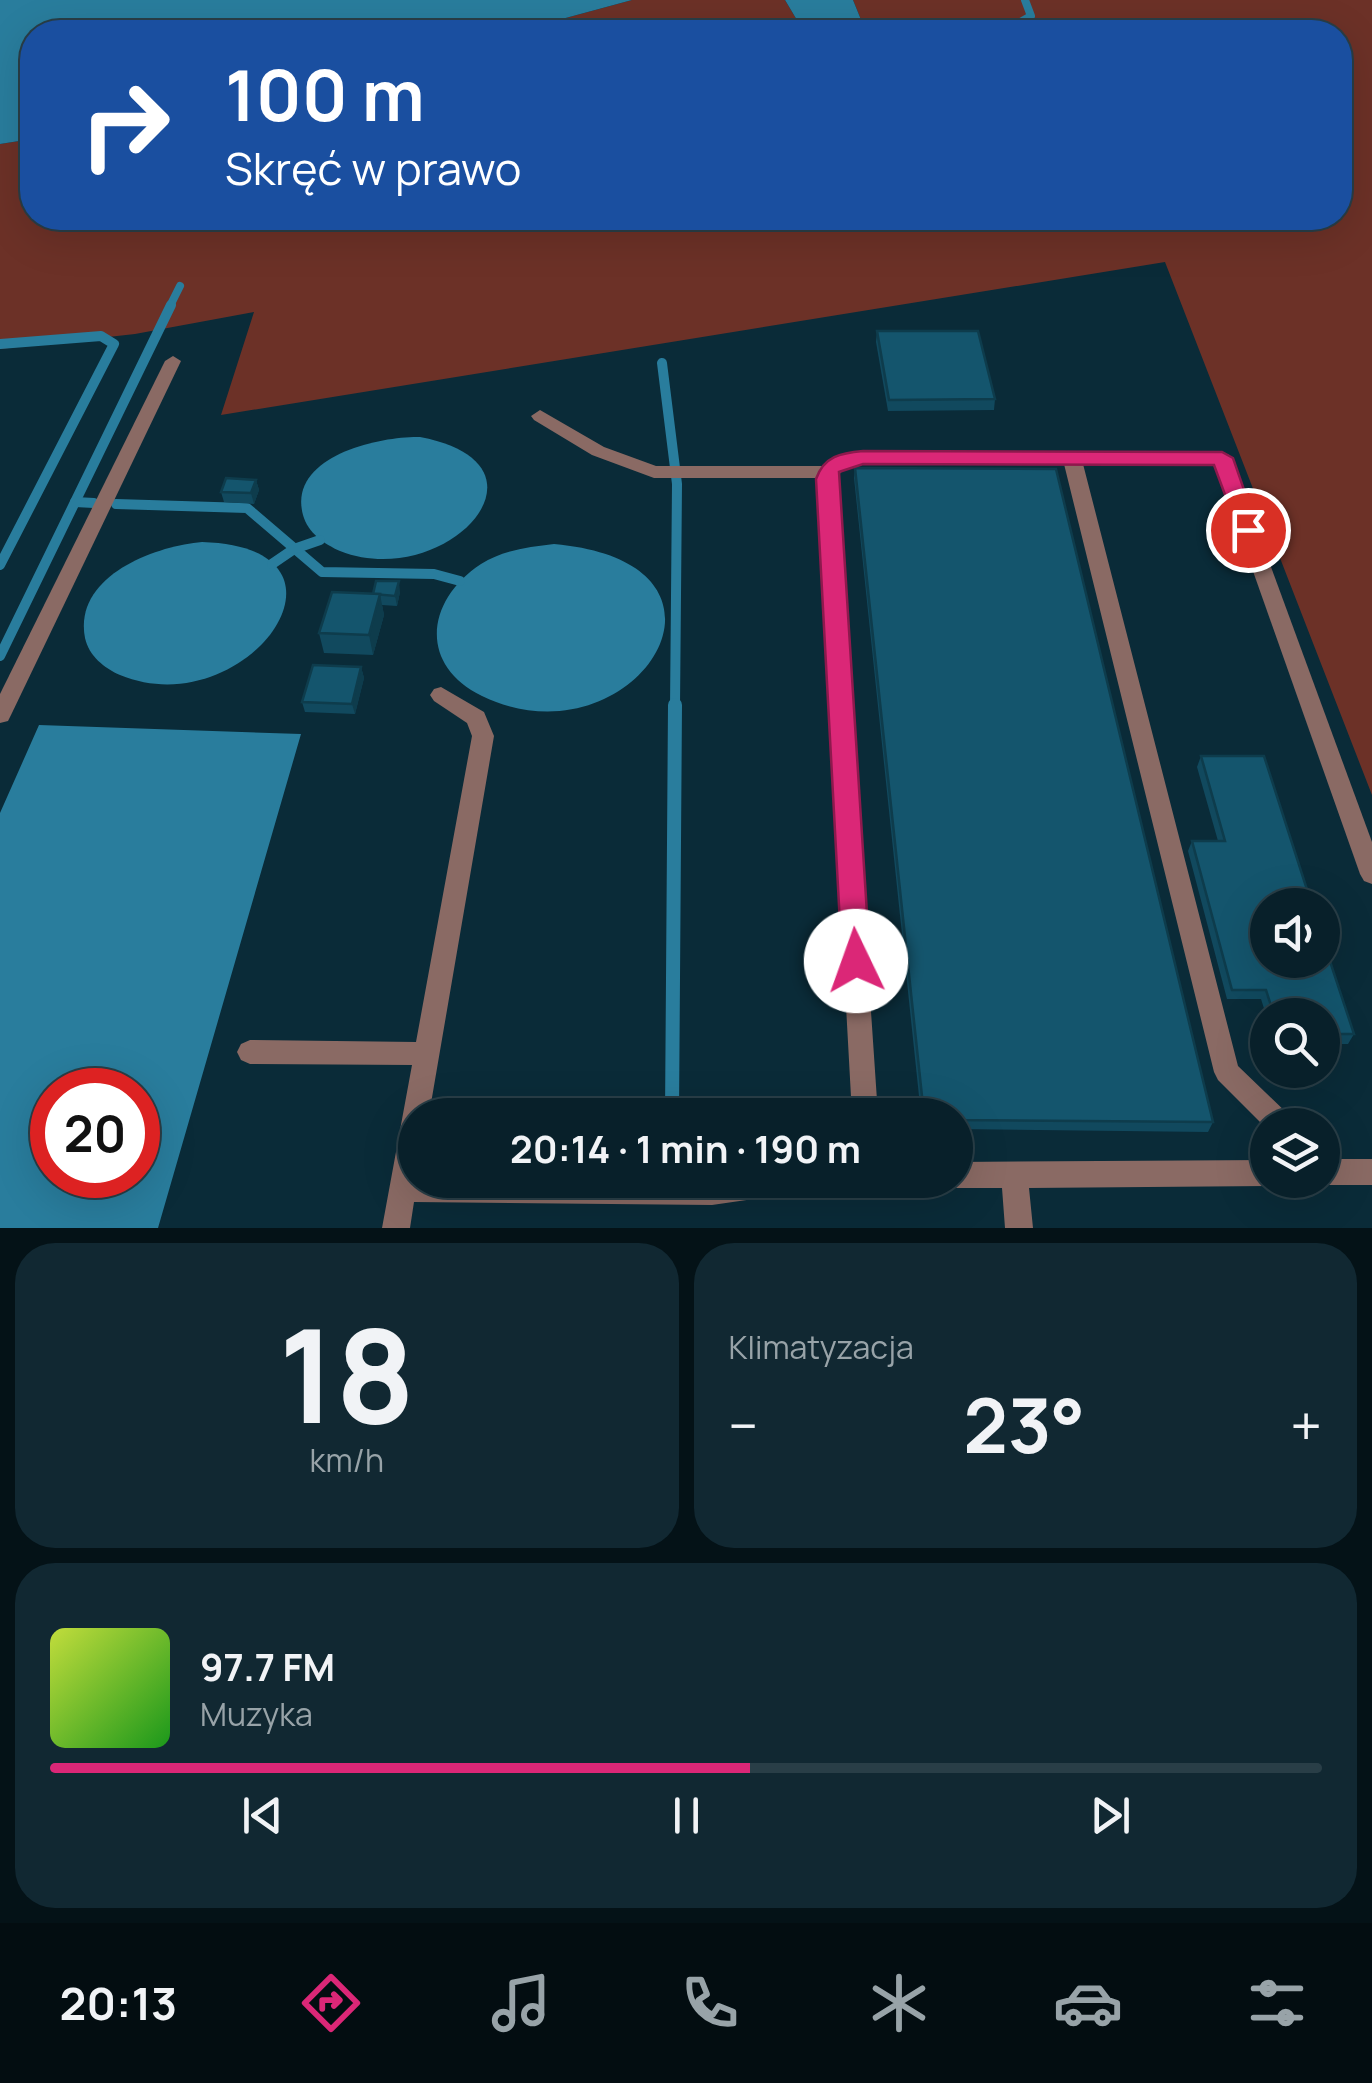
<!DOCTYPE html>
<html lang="pl">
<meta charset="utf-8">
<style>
:root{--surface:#08202a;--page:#112832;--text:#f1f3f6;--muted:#98a3a8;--line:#293e47;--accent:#db2777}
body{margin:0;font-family:Manrope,sans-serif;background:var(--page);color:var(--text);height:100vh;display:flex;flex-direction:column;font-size:38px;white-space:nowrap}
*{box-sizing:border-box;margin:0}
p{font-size:32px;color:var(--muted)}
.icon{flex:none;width:55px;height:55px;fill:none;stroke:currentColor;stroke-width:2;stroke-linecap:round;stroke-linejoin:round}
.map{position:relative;height:1228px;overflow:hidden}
.panel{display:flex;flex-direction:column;gap:15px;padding:15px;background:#041217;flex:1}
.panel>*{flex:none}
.hud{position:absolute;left:20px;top:20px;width:1332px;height:210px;border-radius:40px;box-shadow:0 10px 40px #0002,0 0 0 2px var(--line);background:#1a4fa0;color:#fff;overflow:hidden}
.controls{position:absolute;left:1250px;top:888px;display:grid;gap:20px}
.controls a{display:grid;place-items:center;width:90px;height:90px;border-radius:50%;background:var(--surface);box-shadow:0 10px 40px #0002,0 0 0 2px var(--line);font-size:50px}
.speed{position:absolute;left:30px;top:1068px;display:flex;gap:20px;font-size:50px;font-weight:700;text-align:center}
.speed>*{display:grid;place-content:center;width:130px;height:130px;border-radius:50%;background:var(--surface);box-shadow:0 10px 40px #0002,0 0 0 2px var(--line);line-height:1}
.speed .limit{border:15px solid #d22;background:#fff;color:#111}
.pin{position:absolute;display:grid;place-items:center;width:85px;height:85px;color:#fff;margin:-42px;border:5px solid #fff;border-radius:50%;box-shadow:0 2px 10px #0007}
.me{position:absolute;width:110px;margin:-55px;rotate:357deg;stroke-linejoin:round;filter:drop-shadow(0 0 8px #0008)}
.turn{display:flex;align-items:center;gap:35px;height:210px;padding:0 40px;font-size:45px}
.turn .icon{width:130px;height:130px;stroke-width:2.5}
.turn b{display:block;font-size:70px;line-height:85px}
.big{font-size:75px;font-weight:700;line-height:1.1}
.panel .widget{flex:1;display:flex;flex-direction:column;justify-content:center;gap:15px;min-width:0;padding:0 35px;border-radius:40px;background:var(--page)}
.panel .dial{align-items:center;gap:0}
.dial b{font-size:130px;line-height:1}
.song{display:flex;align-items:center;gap:30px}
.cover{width:120px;height:120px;border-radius:15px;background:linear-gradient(135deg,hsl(70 70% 55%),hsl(120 70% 35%))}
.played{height:10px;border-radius:5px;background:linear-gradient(90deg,var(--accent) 55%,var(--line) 55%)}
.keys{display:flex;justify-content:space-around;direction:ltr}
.heat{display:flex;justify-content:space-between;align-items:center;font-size:55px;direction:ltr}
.panel .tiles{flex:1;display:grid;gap:15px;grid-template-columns:1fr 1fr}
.widget:last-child{grid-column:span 2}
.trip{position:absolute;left:398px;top:1098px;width:575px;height:100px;border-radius:50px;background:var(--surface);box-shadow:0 10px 40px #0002,0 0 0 2px var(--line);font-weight:700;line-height:100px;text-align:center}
.tab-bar{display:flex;height:160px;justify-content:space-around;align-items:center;background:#030d11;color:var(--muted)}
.tab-bar .icon{width:70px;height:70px}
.tab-bar .active{color:var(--accent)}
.tab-bar b{font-size:45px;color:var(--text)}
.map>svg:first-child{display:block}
</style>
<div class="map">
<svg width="1372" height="1228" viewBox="0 0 1372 1228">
<rect width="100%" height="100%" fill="#0a2b38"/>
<g fill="#6c3127">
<polygon points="632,0 785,0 804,32 514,32"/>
<polygon points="853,0 1372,0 1372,795 1165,262 221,415 254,312 135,334 0,349 0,144 32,139 32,218 1340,218 1340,32 866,32"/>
</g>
<g fill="#297d9d" fill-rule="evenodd">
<polygon points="0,0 632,0 514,32 32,32 32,139 0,144"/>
<polygon points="785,0 853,0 866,32 804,32"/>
<path d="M420,437C566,465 444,592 340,551C324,544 308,533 303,515C287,456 380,436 420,437Z"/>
<path d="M202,542C376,547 246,727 120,675C104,668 89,656 85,638C73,576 155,546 202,542Z"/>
<path d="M554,544C768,563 633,769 482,696C418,665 426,600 481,564C503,550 529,547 554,544Z"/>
<path d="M39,725L301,734L158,1228H0V813ZM138,1090V1175H52V1090Z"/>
</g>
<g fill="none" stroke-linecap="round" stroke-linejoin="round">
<g stroke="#297d9d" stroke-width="8">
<polyline points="1003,32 1031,16 1025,0"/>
<polyline points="169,308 180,286"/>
</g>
<g stroke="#297d9d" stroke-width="10">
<polyline points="0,344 101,336 114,344 0,565"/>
<polyline points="662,363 677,484 675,707"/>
<polyline points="75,502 94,503"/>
<polyline points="116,504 247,508 322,572 434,574 460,581"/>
<polyline points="272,564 294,549 320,540"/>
<polyline points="0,656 171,305"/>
</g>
<polyline stroke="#297d9d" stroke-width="14" points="672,1115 675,705"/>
<g fill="#8a6a64" fill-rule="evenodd">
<polygon points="173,356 181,361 11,715 8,721 0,723 0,694 165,361"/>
<polygon points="540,410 604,447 656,466 824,466 839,456 863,452 1228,454 1231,458 1228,462 1222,464 1083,464 1238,1066 1290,1116 1294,1125 1268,1125 1268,1130 1218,1080 1214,1072 1064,464 863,464 847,466 835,479 878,1115 852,1115 817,478 654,478 592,455 534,420 531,416"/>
<polygon points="441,687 484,712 494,736 429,1115 415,1115 415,1180 825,1180 822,1189 712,1205 414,1202 410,1228 382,1228 412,1065 250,1064 241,1060 237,1052 241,1044 250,1040 416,1042 472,736 467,723 434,701 430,695 434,689"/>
<polygon points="1322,1159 1372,1159 1372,1185 1322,1185 1312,1181 1322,1180"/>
<polygon points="1268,1160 1268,1180 1278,1180 1268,1186 1029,1188 1033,1228 1005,1228 1002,1188 955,1188 944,1180 955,1180 955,1162"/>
</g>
<polygon fill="#8a6a64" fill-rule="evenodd" points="1222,452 1231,458 1372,842 1372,884 1364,881 1360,874 1213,458"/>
</g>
<g fill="#11495e">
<polygon points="877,331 995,399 994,410 888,411 876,342"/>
<polygon points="855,468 1213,1122 1208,1132 955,1129 955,1115 921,1115 854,478"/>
<polygon points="256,480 259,490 254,504 224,502 221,492"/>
<polygon points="400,592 397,606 382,605 384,615 373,655 324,653 319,633 373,594"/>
<polygon points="361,667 364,678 355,714 305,712 302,702"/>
<polygon points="1201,756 1354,1034 1348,1044 1322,1044 1322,1015 1268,1015 1268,1021 1261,999 1227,999 1188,851 1192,841 1218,841 1197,767"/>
</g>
<g fill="#0e3c4c">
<polygon points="256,480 259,490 254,504 251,493"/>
<polygon points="399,581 400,592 397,606 395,596"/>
<polygon points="380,594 384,615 373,655 369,635"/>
<polygon points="361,667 364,678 355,714 352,704"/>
</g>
<g fill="#14556d" stroke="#0e3c4c" stroke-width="2.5">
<polygon points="877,331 978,331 995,399 889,400"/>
<polygon points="855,468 1056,469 1213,1122 955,1120 955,1115 924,1115"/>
<polygon points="226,478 256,480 251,493 221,492"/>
<polygon points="376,581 399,581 395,596 373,594"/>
<polygon points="332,592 380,594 369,635 319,633"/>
<polygon points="313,665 361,667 352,704 302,702"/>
<polygon points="1201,756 1264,756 1312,905 1268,905 1268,960 1322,960 1322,937 1354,1034 1322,1034 1322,1015 1274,1015 1266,990 1232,990 1192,841 1225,841"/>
</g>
<path fill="#db2777" stroke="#8e194d" stroke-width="2.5" d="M863,451L1222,452L1233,458L1258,530L1248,537L1240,535L1214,465L863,464L839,472L870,961L866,969L856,973L846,969L842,961L816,479C824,456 841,453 863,451Z"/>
</svg>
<div class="controls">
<a><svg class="icon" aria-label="sound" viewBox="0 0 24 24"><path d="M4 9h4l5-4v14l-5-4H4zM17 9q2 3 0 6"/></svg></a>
<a><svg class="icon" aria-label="search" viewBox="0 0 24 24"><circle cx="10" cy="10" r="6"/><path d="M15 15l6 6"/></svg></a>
<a><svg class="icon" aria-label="layers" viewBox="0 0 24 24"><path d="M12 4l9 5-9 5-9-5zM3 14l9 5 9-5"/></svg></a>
</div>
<div class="speed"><div class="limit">20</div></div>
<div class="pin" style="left:1248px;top:530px;background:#d93025"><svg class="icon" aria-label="arrive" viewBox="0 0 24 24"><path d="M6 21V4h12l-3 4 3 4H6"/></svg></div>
<svg class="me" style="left:856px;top:961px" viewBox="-20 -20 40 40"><circle r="19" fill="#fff"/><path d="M0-13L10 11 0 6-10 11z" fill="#db2777"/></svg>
<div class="trip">20:14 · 1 min · 190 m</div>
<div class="hud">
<div class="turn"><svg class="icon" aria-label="right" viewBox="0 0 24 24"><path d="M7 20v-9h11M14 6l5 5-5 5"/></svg><div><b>100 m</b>Skręć w prawo</div></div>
</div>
</div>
<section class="panel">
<div class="tiles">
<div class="widget dial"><b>18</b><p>km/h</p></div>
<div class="widget"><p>Klimatyzacja</p>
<div class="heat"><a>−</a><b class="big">23°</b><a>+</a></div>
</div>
<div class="widget">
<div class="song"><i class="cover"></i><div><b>97.7 FM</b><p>Muzyka</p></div></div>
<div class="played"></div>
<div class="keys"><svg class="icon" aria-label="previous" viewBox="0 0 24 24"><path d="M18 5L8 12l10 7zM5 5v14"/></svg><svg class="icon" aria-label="pause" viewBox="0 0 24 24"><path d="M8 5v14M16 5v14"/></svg><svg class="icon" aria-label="next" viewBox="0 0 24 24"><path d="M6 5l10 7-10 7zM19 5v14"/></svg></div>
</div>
</div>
</section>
<nav class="tab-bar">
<b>20:13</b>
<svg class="icon active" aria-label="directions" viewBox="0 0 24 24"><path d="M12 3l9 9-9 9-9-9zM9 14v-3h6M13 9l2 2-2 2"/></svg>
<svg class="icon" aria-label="music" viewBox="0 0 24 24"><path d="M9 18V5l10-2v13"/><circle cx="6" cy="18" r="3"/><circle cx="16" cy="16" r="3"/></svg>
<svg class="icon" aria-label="phone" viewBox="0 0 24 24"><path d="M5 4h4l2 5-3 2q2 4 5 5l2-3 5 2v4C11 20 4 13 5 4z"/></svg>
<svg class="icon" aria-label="climate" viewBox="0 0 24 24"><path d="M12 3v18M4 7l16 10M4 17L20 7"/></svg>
<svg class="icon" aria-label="car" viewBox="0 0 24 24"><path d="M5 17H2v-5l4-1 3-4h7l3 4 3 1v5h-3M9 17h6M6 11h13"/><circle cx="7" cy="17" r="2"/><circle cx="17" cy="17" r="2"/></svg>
<svg class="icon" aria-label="filters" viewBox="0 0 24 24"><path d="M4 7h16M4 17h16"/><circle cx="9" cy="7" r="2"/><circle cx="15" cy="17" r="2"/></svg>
</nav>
